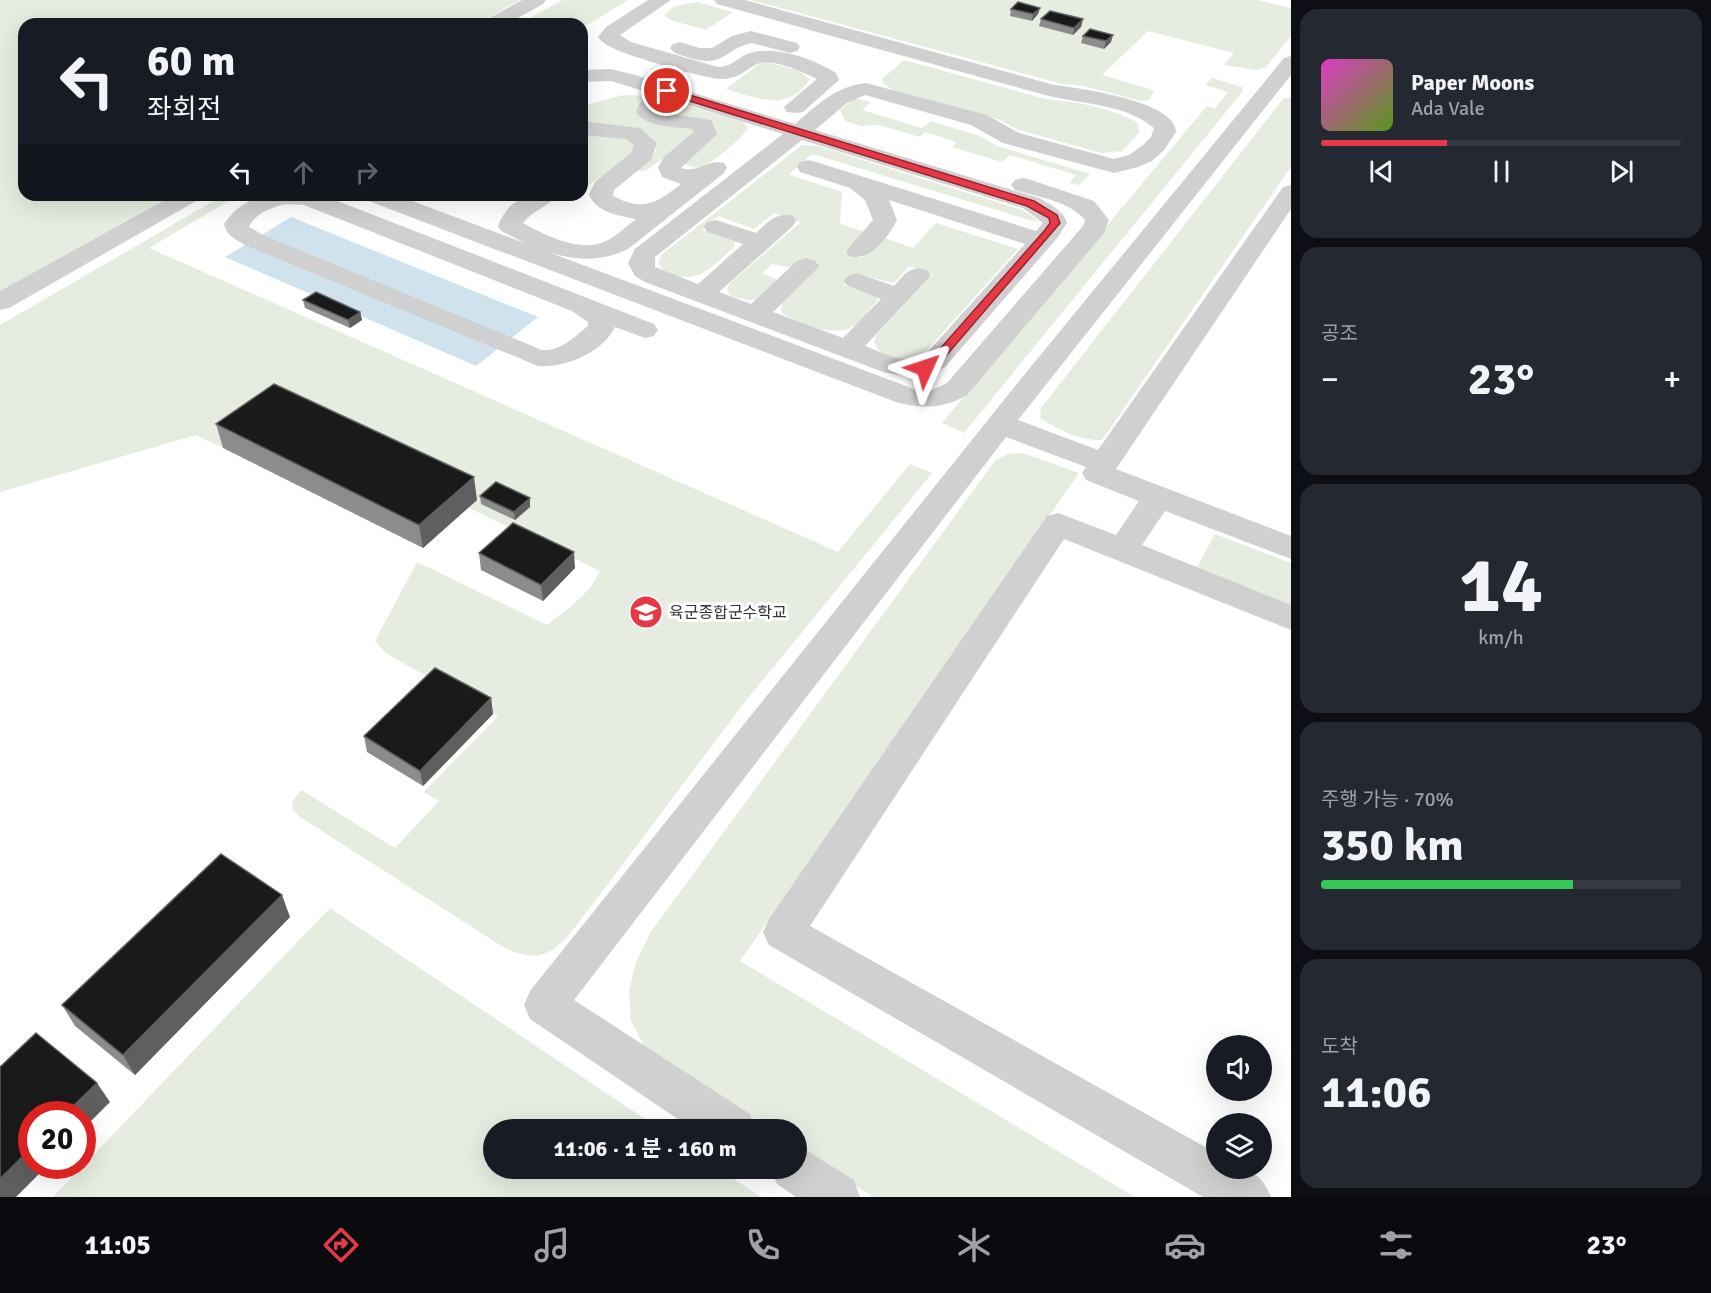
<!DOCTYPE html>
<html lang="ko">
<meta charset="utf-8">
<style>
:root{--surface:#171b24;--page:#242831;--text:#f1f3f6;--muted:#9ea1a6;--line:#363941;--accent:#e63946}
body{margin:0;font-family:Signika,"Noto Sans KR",sans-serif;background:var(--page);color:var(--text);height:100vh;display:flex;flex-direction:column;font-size:22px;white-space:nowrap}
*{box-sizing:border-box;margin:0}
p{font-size:20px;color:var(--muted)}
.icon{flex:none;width:33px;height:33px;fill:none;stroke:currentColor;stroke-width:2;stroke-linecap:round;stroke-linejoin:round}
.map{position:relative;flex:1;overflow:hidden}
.panel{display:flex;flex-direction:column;gap:9px;padding:9px;background:#0d0f14;width:420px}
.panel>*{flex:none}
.guide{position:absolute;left:18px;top:18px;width:570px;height:183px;border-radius:18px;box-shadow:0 6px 24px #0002;background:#171b24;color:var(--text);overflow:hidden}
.controls{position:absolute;left:1206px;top:1035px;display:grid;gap:12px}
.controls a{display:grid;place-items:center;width:66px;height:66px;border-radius:50%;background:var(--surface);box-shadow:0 6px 24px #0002;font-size:30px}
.speed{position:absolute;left:18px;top:1101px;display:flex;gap:12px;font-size:30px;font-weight:700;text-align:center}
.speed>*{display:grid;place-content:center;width:78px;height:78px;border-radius:50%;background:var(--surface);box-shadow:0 6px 24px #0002;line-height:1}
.speed .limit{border:9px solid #d22;background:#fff;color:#111}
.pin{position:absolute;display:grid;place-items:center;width:51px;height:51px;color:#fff;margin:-26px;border:3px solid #fff;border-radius:50%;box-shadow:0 2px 6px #0007}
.me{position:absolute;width:66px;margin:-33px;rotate:48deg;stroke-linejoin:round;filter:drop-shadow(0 0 4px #0008)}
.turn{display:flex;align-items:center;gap:21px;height:126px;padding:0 30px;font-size:27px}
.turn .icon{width:78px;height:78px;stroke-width:2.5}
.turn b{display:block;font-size:42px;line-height:51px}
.lanes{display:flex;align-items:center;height:57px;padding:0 30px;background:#0003;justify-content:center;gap:30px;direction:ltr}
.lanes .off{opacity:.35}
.big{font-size:45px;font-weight:700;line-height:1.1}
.panel .widget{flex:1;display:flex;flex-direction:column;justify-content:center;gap:9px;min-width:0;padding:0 21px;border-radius:18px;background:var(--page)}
.panel .dial{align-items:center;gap:0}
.dial b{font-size:78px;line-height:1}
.song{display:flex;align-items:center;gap:18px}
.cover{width:72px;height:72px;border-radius:9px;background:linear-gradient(135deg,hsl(310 70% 55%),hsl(90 70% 35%))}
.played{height:6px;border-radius:3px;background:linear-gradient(90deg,var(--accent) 35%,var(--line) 35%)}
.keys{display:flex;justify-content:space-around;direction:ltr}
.heat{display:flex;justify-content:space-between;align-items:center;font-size:33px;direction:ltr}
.charge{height:9px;border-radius:4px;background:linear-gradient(90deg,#34c759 70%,var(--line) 0)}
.trip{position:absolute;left:483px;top:1119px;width:324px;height:60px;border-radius:30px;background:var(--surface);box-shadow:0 6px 24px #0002;font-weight:700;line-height:60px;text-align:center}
.menu{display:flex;height:96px;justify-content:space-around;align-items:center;background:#090b0e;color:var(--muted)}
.menu .icon{width:42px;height:42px}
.menu .active{color:var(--accent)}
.menu b{font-size:27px;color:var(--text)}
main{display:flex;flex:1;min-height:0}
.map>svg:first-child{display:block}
</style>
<main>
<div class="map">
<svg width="1291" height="1197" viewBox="0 0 1291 1197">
<rect width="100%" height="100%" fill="#fff"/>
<g fill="#e6ecdf">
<polygon points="0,0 520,0 477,24 24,24 24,195 172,195 0,291"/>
<polygon points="562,0 628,0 582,28 582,24 520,24"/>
<polygon points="751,0 1258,0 1291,8 1291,36 1265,68 1256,70 1224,65 1234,53 1148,31 1102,75 1150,89 1154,92 1149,100 1141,101 1084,86 1062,84"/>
<polygon points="697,2 733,12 706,30 670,20 664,15 675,6"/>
<path d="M904,60L1045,99C1076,101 1110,108 1137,122L1140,132L1122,151L1101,153L1016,129L998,119L893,90L884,84L882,79Z"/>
<path d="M763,61L799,71L810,79C788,113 757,98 726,89Z"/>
<polygon points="1212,78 1242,87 1243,91 964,433 942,423 1207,106 1215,108 1228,92 1205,85"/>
<polygon points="624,95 647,96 648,98 640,107 693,126 698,134 645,171 640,171 638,170 656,151 652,137 632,127 582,123 582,106"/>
<path d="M1291,97V167L1102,440C1082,441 1056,429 1040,418L1041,408L1283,99Z"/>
<polygon points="855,98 871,102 862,110 922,128 931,121 980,136 997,146 1090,174 1079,185 1069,183 1076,175 1010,155 1002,162 952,147 956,142 925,132 920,137 879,125 861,126 845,121 840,110"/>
<path d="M677,102L743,122L748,128C743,138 714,161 704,166C697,169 690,167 685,164L702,120L658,114L656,106L662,103Z"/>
<polygon points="582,133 611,134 638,142 635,153 582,190 582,177 587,167 582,158"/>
<path d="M802,145L818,146L1022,210L1035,218L1036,222L816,155H811L790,173V175L842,192L840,224L864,232L845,252L861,258L882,237L913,248L936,223L1018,249L927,350C911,361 883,365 874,342L876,335L933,274L909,266L896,281L892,283L856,273L844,285L874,295L877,297V301C870,309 862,320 854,326C836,338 796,324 781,312L782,300L818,265L801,259L792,268L772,264L762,273L780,281C761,298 756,306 730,295L727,290L730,283L801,222L774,213L754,229L718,216L702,230L733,241L735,244L734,247C716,263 702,282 676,276C667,274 662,270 658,262L661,255Z"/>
<path d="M224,195H239L149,248L838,552L910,464L932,473L748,698L573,930C549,959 533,963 500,945L300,817L292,809L293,800L301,790L395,848L439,801L424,792L498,716L387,654L375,641L417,562L547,625C566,610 590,594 600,571L469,508L476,500L223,448L196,435L0,492V325Z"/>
<polygon points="1023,453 1079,473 740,961 1135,1197 873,1197 797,1147 796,1130 770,1129 646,1049 631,1021 629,991 636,962 650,933 995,461 1007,454"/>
<polygon points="1215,534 1291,563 1291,607 1196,569"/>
<polygon points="330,908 660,1129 494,1130 494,1168 719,1169 761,1197 53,1197"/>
</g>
<polygon fill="#cfe2ee" points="291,217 538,317 476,366 225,257"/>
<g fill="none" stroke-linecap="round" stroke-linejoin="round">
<g fill="#d0d0d0" fill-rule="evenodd">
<polygon points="522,0 546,0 543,4 507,24 483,24 486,20"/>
<path d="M648,0H671L620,35L631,42L718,67C731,67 736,59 747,54C773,44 814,59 836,73L839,80L803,112L795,113L787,112L784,107L817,79C805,73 774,59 760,63C746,68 742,78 723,79C708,80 633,57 617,50C610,47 602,43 598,37L606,27Z"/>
<path d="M714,0H745L1054,85C1079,88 1176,101 1176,132L1164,150L1152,161L1138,167L1114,173L1003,143L971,125L865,95L847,103L815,130L1039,198C1051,205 1063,210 1067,223L1058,237L945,367C925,379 905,377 883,372L645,282L635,276L628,263L635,249L783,134L679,102L667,103L658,110L665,113L711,120L717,134L681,168C698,174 707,159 724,163L727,168L724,173L628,249C601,262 576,261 548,252L914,389L932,390L947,383L1083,226L1085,220C1069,201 1038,197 1015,190L1011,185L1015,180L1023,178L1031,180L1094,201L1109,220L1104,233L967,395C944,409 922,409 896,402L366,200L362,195H396L525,243L501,231L498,226C510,196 528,195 557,195C548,207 532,211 523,223C545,235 576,251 601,243C614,239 625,227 636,219C619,216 595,212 589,194L595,182L632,152L634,145L626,139L582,135V121L640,128L657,143L651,160L614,190L613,196C644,212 657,203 681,184L662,177L658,167L664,157L694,132L692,129C674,126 648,129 636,112C639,103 644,97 653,94L611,81L582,82V70L611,69L635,75L795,124C817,105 836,86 866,83L987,115L1019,133L1114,159L1129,155L1142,146L1151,137L1154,128C1123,102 1079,105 1042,94C934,65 825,34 717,4ZM802,140L1023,208L1043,223L1036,231L816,162L808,160L800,162L797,167L800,172L850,188L865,200L873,220L846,251L849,256C871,262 888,237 897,220L889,200L1025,244L925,355C906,366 884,353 865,346L927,280L931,275L927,270C910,265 905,274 894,286L857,273L848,276L844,281L848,286L881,299L843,338L773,312L815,271L819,266L815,261L806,258L797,261L751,304L719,292L793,226L796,221L793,216C776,212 768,222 756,233L716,220L707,222L704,227L707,232L743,244L698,284L655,267V257Z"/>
<path d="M751,31L797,43L800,47L797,51L790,53L751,43C723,50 724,69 687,57C680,55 674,54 670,48L673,44L680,42L700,48H712L732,36Z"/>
<path d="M1291,56V75L1018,420L1098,450L1283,187L1291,185V209L1116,469L1291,536V559L1165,511L1142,545L1291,605V630L1064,539L810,926L1216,1153V1168C1245,1168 1260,1169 1271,1197H1203L769,945L763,932L769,919L1047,516L1058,513L1116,535L1139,501L1086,480L1082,473L1086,467L1006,437L574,1000L750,1114L756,1130H694L530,1019L524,1005L530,991L1020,380L1284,58Z"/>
<polygon points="173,195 202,195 198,200 9,308 0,310 0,291"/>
<path d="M322,195L654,324L658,330L654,336L645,338L615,327C602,353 565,368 538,366L245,245C236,239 226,236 224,224C249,187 283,195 322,195ZM288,204L304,205L572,311L588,322V326C574,337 562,351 542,350L263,235L249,227C255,213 273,206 288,204Z"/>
<polygon points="796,1146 809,1152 854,1180 860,1197 796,1197 777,1184 770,1168 796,1168"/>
</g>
</g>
<g fill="#8c8c8c">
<polygon points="1040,8 1038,14 1032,21 1010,16 1011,9"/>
<polygon points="1041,19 1083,19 1081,27 1073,35 1039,26"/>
<polygon points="1083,36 1111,42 1104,49 1081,43"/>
<polygon points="303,300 360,312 362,320 350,328 305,308"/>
<polygon points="216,424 477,500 423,548 223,448"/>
<polygon points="480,496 530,498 530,507 515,520 481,504"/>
<polygon points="479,553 575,568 543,601 481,570"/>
<polygon points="491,698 493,714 423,786 367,752 364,736"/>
<polygon points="290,917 135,1075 75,1026 62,1005"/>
</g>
<g fill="#5f5f5f">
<polygon points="1040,8 1038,14 1032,21 1033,14"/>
<polygon points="1083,19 1081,27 1073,35 1074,28"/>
<polygon points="1113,35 1111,42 1104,49 1106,41"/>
<polygon points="360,312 362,320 350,328 348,320"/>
<polygon points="474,477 477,500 423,548 419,525"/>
<polygon points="530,498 530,507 515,520 514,512"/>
<polygon points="574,552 575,568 543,601 541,585"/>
<polygon points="491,698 493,714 423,786 420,771"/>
<polygon points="282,895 290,917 135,1075 123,1055"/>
<polygon points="97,1083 110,1102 82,1130 82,1114 65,1114"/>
<polygon points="32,1147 32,1166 47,1166 16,1197 0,1197 0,1179"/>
</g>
<g fill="#1a1a1a" stroke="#5f5f5f" stroke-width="1.5">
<polygon points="1018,2 1040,8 1033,14 1011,9"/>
<polygon points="1050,11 1083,19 1074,28 1041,19"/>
<polygon points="1090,29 1113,35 1106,41 1083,36"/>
<polygon points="316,292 360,312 348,320 303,300"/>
<polygon points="274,384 474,477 419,525 216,424"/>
<polygon points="496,482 530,498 514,512 480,496"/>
<polygon points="513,523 574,552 541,585 479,553"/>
<polygon points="435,668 491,698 420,771 364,736"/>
<polygon points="221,854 282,895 123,1055 62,1005"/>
<polygon points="36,1033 97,1083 65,1114 32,1114 32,1147 0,1179 0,1067"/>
</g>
<polygon fill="#e63946" stroke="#96252e" stroke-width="1.5" points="667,88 1034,201 1057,215 1060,223 939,364 929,370 921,370 921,366 931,359 1045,230 1050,223 1049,218 1027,206 664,93 662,91"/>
<defs>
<g id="university-disc" transform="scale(1.725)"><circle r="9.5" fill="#e63946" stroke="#fff"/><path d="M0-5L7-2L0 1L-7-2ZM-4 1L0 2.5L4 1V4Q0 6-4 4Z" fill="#fff"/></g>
</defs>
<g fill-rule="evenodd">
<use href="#university-disc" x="646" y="612"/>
</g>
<g text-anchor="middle" stroke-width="6" stroke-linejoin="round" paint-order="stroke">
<g font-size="16" fill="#333" stroke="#fff" text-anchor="start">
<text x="669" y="618">육군종합군수학교</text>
</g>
</g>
</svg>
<div class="controls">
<a><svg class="icon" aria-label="sound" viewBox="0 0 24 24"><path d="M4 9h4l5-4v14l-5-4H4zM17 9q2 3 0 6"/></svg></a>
<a><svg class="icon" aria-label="layers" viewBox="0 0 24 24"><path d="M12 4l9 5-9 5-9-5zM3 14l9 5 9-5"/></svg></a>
</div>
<div class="speed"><div class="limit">20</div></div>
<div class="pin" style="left:667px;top:91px;background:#d93025"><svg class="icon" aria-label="arrive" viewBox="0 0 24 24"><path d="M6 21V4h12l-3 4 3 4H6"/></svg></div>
<svg class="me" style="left:925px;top:368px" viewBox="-20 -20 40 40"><path d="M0-17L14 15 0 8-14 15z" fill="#e63946" stroke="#fff" stroke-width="4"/></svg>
<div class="trip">11:06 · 1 분 · 160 m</div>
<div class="guide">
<div class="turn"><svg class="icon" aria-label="left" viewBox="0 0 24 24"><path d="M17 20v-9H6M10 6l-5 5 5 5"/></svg><div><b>60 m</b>좌회전</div></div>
<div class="lanes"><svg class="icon" aria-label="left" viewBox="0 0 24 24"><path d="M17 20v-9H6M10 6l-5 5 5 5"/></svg><svg class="icon off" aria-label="ahead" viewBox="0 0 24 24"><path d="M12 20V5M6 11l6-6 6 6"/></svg><svg class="icon off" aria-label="right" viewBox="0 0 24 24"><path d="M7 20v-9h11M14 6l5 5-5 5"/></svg></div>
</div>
</div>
<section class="panel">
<div class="widget">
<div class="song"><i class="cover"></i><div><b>Paper Moons</b><p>Ada Vale</p></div></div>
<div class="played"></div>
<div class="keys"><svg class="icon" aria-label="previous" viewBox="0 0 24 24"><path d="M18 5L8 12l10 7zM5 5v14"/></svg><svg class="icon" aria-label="pause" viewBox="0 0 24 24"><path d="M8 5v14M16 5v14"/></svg><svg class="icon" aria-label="next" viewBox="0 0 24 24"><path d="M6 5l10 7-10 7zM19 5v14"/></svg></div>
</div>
<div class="widget"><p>공조</p>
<div class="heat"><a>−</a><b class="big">23°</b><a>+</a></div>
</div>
<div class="widget dial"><b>14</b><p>km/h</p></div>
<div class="widget"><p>주행 가능 · 70%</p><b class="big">350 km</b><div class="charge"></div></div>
<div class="widget"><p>도착</p><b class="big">11:06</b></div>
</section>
</main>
<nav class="menu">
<b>11:05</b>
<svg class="icon active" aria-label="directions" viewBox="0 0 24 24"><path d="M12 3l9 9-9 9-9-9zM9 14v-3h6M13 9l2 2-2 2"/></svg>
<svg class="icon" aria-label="music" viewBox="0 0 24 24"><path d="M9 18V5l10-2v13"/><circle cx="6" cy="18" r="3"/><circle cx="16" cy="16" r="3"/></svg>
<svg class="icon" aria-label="phone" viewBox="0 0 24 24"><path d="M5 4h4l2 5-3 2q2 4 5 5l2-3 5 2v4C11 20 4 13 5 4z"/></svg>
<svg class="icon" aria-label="climate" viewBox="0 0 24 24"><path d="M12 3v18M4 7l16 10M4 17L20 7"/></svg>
<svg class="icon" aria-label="car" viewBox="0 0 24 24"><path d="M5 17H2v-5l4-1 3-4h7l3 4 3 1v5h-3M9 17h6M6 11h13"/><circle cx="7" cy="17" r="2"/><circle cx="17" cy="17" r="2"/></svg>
<svg class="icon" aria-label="filters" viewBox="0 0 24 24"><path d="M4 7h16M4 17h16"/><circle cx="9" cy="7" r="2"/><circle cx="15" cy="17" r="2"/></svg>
<b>23°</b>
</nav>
